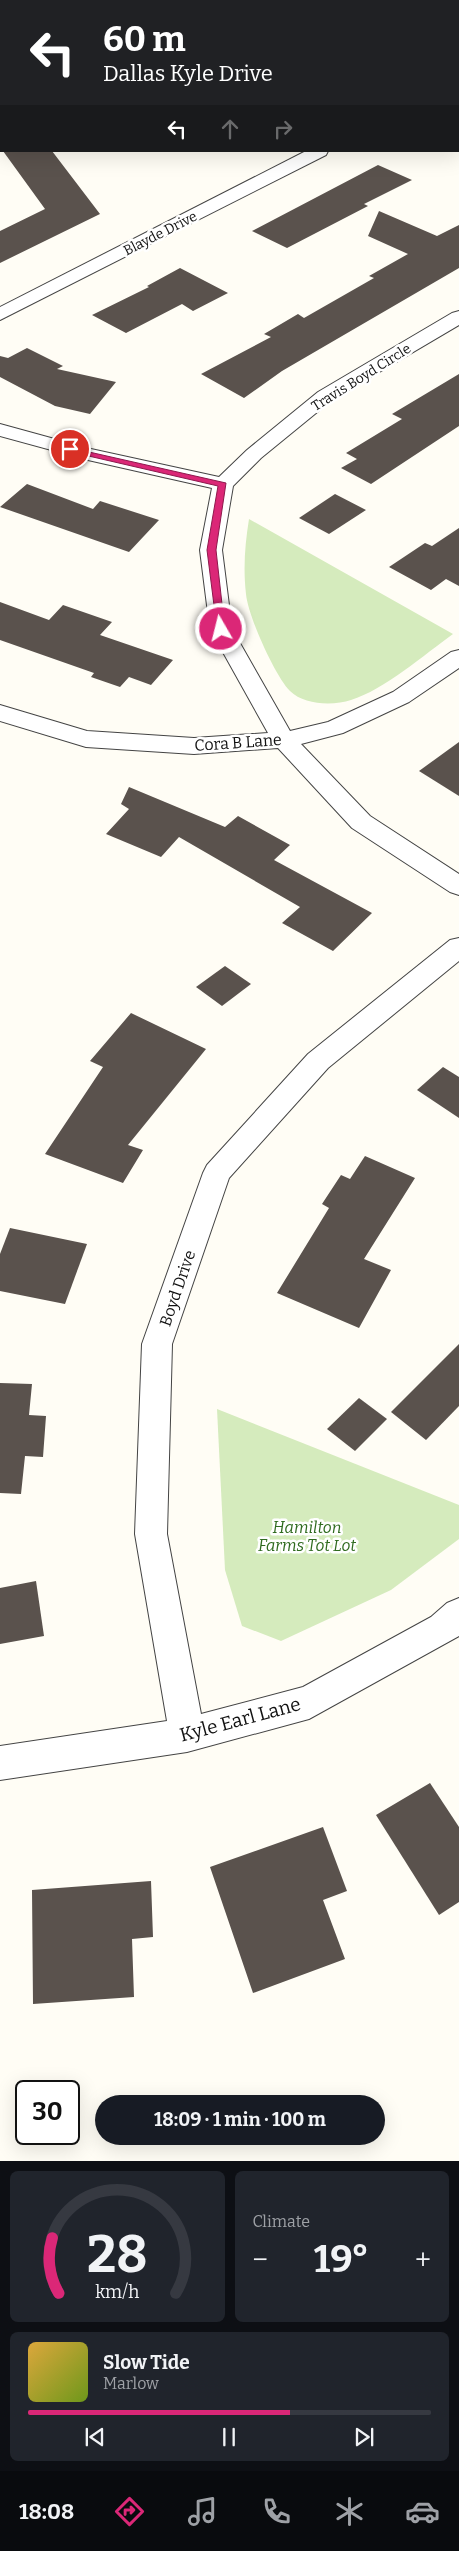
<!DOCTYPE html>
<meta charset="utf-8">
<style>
:root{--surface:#171b24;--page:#20242c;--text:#f1f3f6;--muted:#9ea1a6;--line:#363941;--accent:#db2777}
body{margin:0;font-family:Bitter,serif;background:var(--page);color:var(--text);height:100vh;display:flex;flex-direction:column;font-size:19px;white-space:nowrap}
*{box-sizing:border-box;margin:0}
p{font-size:16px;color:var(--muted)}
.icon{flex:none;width:28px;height:28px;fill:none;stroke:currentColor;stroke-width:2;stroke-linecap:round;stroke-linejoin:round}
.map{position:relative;height:2161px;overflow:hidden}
.panel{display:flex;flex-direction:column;gap:10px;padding:10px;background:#0d0f14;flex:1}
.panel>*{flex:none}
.banner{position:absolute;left:0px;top:0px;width:460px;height:152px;box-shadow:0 5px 20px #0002;background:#202124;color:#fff;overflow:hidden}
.speed{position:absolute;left:15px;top:2080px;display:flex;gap:10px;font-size:25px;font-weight:700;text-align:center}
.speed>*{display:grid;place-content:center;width:65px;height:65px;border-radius:50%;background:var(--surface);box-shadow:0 5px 20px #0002;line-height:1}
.speed .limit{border:2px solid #111;border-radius:8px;background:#fff;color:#111}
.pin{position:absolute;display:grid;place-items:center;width:42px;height:42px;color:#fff;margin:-21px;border:2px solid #fff;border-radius:50%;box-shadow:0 1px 5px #0007}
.me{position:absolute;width:55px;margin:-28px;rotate:352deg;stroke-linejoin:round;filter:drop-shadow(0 0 4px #0008)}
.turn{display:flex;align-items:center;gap:18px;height:105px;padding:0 20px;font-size:22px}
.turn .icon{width:65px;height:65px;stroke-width:2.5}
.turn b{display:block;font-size:35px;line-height:42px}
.lanes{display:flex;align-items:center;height:48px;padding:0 20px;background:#0003;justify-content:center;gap:25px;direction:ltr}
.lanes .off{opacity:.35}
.big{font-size:38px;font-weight:700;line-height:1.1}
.panel .widget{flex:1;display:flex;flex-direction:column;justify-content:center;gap:8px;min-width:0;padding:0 18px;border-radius:8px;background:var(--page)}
.panel .dial{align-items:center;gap:0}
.dial svg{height:130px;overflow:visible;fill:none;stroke:var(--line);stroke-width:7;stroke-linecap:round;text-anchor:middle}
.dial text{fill:var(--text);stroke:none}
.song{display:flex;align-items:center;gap:15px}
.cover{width:60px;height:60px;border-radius:8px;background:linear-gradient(135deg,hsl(40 70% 55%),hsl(80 70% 35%))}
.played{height:5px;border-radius:2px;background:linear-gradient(90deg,var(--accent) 65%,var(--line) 65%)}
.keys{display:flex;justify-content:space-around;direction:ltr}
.heat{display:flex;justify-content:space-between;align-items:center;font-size:28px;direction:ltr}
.panel .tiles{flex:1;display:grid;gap:10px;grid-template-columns:1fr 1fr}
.widget:last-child{grid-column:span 2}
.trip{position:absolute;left:95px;top:2095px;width:290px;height:50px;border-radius:25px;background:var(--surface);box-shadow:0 5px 20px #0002;font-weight:700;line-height:50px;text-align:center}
.menu{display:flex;height:80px;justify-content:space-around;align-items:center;background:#090b0e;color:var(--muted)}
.menu .icon{width:35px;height:35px}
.menu .on{color:var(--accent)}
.menu b{font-size:22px;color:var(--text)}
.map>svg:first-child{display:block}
</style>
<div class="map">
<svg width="459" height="2161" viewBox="0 0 459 2161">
<rect width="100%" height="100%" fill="#fffdf5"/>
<g fill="#d5ebbd">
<path d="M249,519L453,634C425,654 384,690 351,700C333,706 304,705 290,691C275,676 248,616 246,594C243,568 245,544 249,519Z"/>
<polygon points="217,1409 459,1505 459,1539 391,1590 281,1641 242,1626 225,1570"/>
</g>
<g fill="#5a524d">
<polygon points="3,151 52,151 100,214 0,263 0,231 45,209"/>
<polygon points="378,165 412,180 364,204 368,206 287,248 252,231"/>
<polygon points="379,211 437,236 459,225 459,268 282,371 244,398 201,374 271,337 264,334 298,314 304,318 374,278 369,276 408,254 368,236"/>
<polygon points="180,268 228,293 193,311 182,304 126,333 92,315 149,287 147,286"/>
<polygon points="27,348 63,366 57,369 116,382 90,414 55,406 0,377 0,356 8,358"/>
<polygon points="459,374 459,426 371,484 341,468 357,459 346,453 402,419 392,414"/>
<polygon points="27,484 93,509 100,501 159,520 129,552 0,507"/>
<polygon points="335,494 366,510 329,534 299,518"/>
<polygon points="459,528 459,586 446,579 431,590 389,567 425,543 432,546"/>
<polygon points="0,602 49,620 63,605 112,622 100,635 173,660 151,685 129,677 120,687 91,677 94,673 0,640"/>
<polygon points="459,742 459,796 419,771"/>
<polygon points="129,787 225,827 238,816 290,845 274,860 372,913 333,951 282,923 300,907 179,837 161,857 106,834 129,809 121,804"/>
<polygon points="225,966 251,984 222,1006 196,987"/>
<polygon points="131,1013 206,1049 128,1145 143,1150 123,1183 45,1154 103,1067 90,1061"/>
<polygon points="443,1067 459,1077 459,1118 417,1090"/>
<polygon points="365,1156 415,1178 364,1259 391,1270 359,1328 277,1293 329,1208 322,1204 341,1175 350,1179"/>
<polygon points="10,1228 87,1244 65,1304 0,1291 0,1254"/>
<polygon points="459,1344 459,1406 426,1440 391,1412"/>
<polygon points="0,1383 32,1384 29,1415 46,1416 43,1457 25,1456 21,1494 0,1493"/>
<polygon points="359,1398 387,1419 355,1451 327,1429"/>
<polygon points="36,1581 44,1636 0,1644 0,1588"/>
<polygon points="430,1783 459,1827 459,1902 439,1915 376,1815"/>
<polygon points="323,1827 347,1891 323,1900 345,1959 253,1993 210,1867"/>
<polygon points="151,1881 153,1937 132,1939 134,1997 33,2004 32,1890"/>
</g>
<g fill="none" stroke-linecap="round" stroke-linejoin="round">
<g stroke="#444" stroke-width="2">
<g id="minor">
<polygon points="306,151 328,151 326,155 0,320 0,307"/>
<polygon points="459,311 459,325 332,400 261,458 233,486 222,550 232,629 290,731 328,722 393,692 451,652 459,650 459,668 409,702 343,733 301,744 370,816 459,874 459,895 450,892 352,828 278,748 194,754 86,747 0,721 0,705 87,731 194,738 268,733 210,629 200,550 212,488 88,460 0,436 0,424 91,449 219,477 247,450 318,392 452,313"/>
<polygon points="459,938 459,961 328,1068 229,1178 172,1344 167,1534 201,1714 303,1687 431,1617 447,1603 459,1598 459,1636 309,1719 187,1752 0,1780 0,1746 167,1721 135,1534 142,1344 203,1173 207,1165 308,1054 450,940"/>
</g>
</g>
<g stroke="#444" stroke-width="2">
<polygon id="tertiary" points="24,0 45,0 46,1 25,1"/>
</g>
<use href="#minor" fill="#fff" fill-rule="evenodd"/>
<use href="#tertiary" fill="#fff" fill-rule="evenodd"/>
</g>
<polygon fill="#db2777" stroke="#8e194d" points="67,447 226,483 216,550 225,631 217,629 207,550 218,486 67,451"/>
<g text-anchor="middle" stroke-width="5" stroke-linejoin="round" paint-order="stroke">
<g font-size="14" fill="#111" stroke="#fff">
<text transform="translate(160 233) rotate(-27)" y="5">Blayde Drive</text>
<text transform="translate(361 377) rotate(-32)" y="5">Travis Boyd Circle</text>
</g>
<g font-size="16" fill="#111" stroke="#fff">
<text transform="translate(238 742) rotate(-4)" y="6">Cora B Lane</text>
<text transform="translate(177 1288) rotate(-71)" y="6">Boyd Drive</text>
</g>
<g font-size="16" font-style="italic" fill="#2f6b1f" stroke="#fff">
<text x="307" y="1533">Hamilton<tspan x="307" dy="18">Farms Tot Lot</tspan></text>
</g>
<g font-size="19" fill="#111" stroke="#fff">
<text transform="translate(240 1719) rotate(-15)" y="7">Kyle Earl Lane</text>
</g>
</g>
</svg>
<div class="speed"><div class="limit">30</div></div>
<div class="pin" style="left:70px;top:449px;background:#d93025"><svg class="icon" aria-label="arrive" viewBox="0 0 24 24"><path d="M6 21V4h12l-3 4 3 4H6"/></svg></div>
<svg class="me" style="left:221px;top:629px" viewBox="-20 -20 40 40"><circle r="17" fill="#db2777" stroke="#fff" stroke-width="3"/><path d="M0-11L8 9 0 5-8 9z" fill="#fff"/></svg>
<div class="trip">18:09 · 1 min · 100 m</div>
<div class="banner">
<div class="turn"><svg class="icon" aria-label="left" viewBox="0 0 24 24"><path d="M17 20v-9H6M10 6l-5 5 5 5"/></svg><div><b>60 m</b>Dallas Kyle Drive</div></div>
<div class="lanes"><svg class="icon" aria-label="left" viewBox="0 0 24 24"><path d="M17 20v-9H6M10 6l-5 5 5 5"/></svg><svg class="icon off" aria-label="ahead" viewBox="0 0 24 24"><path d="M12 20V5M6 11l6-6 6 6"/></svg><svg class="icon off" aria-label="right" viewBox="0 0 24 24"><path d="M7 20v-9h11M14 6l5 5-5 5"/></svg></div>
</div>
</div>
<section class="panel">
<div class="tiles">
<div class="widget dial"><svg viewBox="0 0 100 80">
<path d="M14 69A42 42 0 1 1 86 69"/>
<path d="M14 69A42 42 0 0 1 10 35" stroke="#db2777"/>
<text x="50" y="56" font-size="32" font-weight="700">28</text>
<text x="50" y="72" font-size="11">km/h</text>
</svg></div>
<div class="widget"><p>Climate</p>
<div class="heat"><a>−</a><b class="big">19°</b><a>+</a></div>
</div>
<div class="widget">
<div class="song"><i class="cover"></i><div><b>Slow Tide</b><p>Marlow</p></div></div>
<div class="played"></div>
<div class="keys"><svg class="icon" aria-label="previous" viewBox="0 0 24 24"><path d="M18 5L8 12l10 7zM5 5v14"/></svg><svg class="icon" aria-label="pause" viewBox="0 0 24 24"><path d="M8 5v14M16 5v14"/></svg><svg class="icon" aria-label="next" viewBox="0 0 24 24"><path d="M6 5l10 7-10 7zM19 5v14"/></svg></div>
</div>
</div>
</section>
<nav class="menu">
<b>18:08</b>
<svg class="icon on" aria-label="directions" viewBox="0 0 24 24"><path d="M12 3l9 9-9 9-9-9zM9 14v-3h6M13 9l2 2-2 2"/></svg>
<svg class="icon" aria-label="music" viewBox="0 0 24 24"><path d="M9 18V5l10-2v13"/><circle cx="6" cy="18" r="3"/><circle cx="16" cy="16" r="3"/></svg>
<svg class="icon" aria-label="phone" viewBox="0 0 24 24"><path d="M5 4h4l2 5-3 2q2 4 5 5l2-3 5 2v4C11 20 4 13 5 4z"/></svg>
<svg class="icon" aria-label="climate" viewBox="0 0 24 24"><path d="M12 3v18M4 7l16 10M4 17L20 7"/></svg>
<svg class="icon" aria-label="car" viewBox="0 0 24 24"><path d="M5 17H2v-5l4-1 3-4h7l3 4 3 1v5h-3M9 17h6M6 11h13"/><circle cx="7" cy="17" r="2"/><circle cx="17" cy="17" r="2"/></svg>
</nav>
